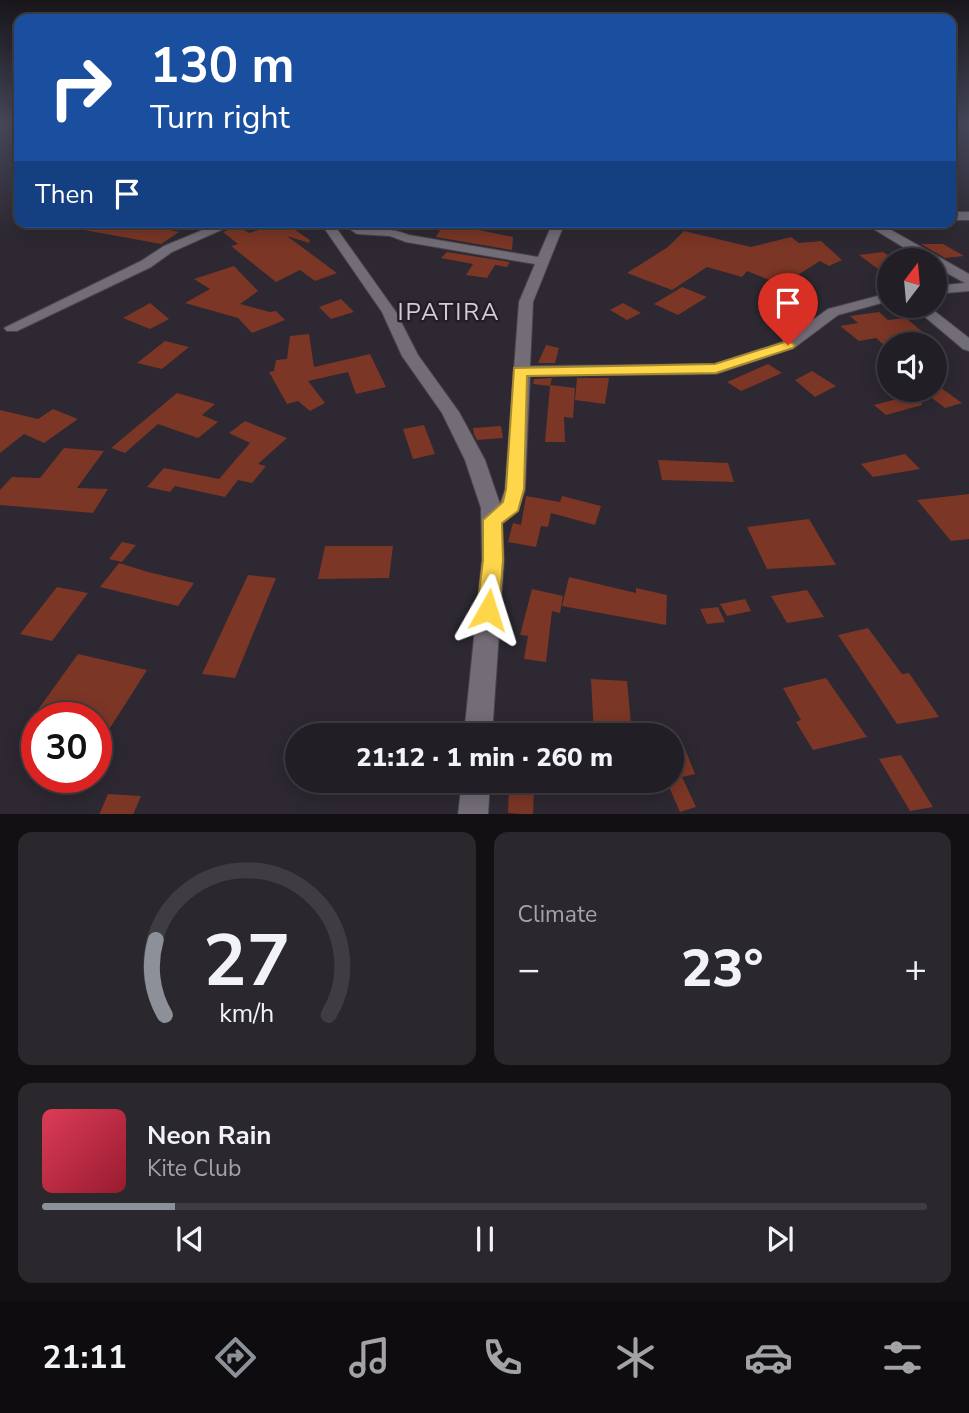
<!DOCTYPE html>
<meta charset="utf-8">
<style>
:root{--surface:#221e25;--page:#2a272d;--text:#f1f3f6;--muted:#a2a2a7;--line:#3f3c42;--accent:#8c9099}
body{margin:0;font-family:"Nunito Sans",sans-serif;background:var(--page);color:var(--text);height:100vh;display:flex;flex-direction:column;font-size:26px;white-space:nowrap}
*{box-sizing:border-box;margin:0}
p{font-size:23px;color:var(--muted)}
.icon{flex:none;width:38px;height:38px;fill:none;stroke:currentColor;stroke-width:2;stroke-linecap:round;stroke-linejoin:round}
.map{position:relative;height:814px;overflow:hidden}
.sheet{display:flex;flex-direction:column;gap:18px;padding:18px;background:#131014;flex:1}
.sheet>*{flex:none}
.hud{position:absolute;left:14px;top:14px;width:942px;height:214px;border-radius:14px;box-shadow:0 4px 18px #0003,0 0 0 2px var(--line);background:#1a4fa0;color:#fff;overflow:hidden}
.needle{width:46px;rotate:16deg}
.tools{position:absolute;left:877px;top:248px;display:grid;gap:14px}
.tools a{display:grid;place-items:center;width:70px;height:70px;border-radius:50%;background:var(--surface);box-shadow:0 4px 18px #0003,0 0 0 2px var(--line);font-size:35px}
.speed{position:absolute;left:21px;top:702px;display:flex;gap:14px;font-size:35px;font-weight:700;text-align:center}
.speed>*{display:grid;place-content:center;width:91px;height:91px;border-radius:50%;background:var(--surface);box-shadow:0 4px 18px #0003,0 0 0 2px var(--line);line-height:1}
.speed .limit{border:10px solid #d22;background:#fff;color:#111}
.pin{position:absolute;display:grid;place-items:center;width:60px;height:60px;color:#fff;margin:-72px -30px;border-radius:50% 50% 50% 0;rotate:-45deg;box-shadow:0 0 7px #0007}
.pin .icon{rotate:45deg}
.me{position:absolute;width:77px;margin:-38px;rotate:6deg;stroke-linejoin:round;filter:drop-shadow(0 0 5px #0008)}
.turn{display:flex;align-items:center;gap:24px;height:147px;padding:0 21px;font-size:32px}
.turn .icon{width:91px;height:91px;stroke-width:2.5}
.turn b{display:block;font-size:49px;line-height:60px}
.then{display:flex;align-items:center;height:66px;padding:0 21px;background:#0003;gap:14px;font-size:26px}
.big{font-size:52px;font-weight:800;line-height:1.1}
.sheet .card{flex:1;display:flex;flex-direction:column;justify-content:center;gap:10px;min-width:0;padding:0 24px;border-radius:14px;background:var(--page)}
.sheet .dial{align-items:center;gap:0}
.dial svg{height:182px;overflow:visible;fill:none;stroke:var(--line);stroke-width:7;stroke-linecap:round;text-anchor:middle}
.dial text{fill:var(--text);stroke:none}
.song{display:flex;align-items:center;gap:21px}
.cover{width:84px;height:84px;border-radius:10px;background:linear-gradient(135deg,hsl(350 70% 55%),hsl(350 70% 35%))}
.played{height:7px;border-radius:4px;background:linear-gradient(90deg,var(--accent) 15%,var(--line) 15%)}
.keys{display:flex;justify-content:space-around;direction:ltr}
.heat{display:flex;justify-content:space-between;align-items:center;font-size:38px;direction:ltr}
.sheet .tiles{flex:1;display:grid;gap:18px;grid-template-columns:1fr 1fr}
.card:last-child{grid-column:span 2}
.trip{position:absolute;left:285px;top:723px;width:399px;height:70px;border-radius:35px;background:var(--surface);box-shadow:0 4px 18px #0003,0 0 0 2px var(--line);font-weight:800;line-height:70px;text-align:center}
.menu{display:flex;height:112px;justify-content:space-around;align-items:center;background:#0e0c0f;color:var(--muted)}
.menu .icon{width:49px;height:49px}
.menu .on{color:var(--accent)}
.menu b{font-size:32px;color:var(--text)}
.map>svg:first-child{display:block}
</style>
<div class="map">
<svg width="969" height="815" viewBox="0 0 969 815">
<rect width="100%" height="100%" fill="#2d2831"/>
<g fill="#7b3625">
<polygon points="80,222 136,222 179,232 161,244 79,229"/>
<polygon points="283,222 310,240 309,243 287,236 337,273 315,281 300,270 276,282 231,246 238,244 223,232 238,226 249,233"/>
<polygon points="445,222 461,222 459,226 513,237 512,250 436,237"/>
<polygon points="684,231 751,247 791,237 799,243 821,241 842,260 829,266 820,261 782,285 747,271 742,277 707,267 672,290 627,273 668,247"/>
<polygon points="921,244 943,244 964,256 945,258"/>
<polygon points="447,252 510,262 507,267 495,265 487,278 466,275 473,264 441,258"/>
<polygon points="883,252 889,256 889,277 859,255"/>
<polygon points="234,266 258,291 240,304 270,312 276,311 285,320 252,333 238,318 185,303 210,289 194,279"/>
<polygon points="682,287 707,297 678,315 654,304"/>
<polygon points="341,299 354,312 331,319 319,307"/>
<polygon points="150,303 169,319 150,329 123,318"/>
<polygon points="623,303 641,313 627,320 610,310"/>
<polygon points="879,312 888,320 906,318 925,334 917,335 927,340 884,345 876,338 859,341 840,326 858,323 850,316"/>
<polygon points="309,334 314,367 370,354 386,387 356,394 348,372 308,381 325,403 310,411 298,401 287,404 269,372 274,371 276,360 287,359 290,336"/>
<polygon points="165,341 189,347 162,369 137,363"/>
<polygon points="546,345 559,348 555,363 538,363"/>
<polygon points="768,364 782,373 741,391 727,382"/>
<polygon points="812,371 836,386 815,397 795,380"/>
<polygon points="552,378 550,385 575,388 573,418 564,417 565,442 545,442 550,386 533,384 534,379"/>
<polygon points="577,378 609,378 605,404 575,400"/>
<polygon points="941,388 962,403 945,408 924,392"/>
<polygon points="177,393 215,404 202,415 218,422 198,438 158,424 125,453 111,448"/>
<polygon points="919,393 922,405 886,415 874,405"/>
<polygon points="53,409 78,419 44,443 24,434 0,453 0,410 38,419"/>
<polygon points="245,421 287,438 258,464 266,466 252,483 238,480 225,497 175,486 170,492 147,487 164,468 219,479 250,443 229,433"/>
<polygon points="424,425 435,454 413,459 403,429"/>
<polygon points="501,426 503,438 477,440 474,434 473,428"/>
<polygon points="64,448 104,451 77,488 108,489 93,513 0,505 0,490 12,477 40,478"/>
<polygon points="905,454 920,469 873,477 861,464"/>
<polygon points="658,460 728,463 734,482 662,480"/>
<polygon points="969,494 969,539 951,541 917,500"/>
<polygon points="526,496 560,502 562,496 601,506 595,525 551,513 548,527 541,526 536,547 508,542 513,523 521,525"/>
<polygon points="809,519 836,565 767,569 747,527"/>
<polygon points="122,542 136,545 122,562 109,559"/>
<polygon points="325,546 393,546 389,578 318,579"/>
<polygon points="119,563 148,572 194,583 178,606 100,587"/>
<polygon points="248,575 276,578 235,678 202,674"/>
<polygon points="569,577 636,593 636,588 667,595 666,625 562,606"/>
<polygon points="57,587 88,593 52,641 20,634"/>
<polygon points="532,589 563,596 560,613 552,611 546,662 524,659 528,636 520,635"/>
<polygon points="807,590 824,617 787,623 771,596"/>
<polygon points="745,599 751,611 727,616 720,604"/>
<polygon points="718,607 725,622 707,624 700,609"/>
<polygon points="868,628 902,674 909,673 939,717 897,724 838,635"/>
<polygon points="78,654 147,670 110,728 96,725 96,718 65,718 37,711"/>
<polygon points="826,678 867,737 813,750 796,722 801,720 783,688"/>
<polygon points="591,679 627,681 632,735 594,735"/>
<polygon points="683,744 695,774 682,777 696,807 680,812 666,780 672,780 672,746"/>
<polygon points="901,755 933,807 910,811 879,759"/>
<polygon points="509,788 534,789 533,815 508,813"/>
<polygon points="108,794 141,796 133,815 99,815"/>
</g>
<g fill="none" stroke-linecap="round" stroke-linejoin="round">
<g stroke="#48444c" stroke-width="2">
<g id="street">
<rect x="950" y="212" width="19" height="8"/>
<polygon points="222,222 239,222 172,252 151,267 17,331 7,331 4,328 141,261 164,246"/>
<path d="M320,222H332L396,312L418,355L459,412L485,460L500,504L505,490L519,302L535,264L406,242L390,236L357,234L339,222C350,222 358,227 368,228C383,229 394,229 409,235L538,257L553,222H565L533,302L530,366L715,364L782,342L828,309L889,293V301L838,315L794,348L716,374L530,376L525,490L518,511L502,524L504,560L492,735H464L482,560L481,508L465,460L442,413L402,356L382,312Z"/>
<polygon points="862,222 877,222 969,274 969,291 934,294 934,286 965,283 934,266 934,261 926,261"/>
<polygon points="912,306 928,306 969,338 969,351 963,349"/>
<polygon points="462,780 490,780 488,815 458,815"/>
</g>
</g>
<use href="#street" fill="#736d78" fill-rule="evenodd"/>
</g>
<linearGradient id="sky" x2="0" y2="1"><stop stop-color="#19161b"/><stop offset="0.52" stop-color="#46485a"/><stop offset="1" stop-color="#46485a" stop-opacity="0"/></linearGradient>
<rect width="969" height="238" fill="url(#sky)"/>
<polygon fill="#ffd54a" stroke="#a68a30" stroke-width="2" points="788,341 795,345 793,348 716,373 527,376 524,489 518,511 502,523 503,560 499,610 496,617 488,620 481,617 477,610 483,560 483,520 503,502 506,489 514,368 715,364"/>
<g text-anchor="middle" stroke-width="5" stroke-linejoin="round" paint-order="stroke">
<g font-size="24" letter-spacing="2" fill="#d2cbd8" stroke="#231e27">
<text x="449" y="320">IPATIRA</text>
</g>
</g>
</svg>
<div class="tools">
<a><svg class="needle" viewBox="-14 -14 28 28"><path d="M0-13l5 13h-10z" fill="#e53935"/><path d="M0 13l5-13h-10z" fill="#a2a2a7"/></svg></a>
<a><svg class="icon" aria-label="sound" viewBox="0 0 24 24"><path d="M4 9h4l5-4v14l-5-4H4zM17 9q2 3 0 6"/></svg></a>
</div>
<div class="speed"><div class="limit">30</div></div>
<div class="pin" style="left:788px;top:345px;background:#d93025"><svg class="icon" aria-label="arrive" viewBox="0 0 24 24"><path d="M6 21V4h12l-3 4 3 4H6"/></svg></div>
<svg class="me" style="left:488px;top:610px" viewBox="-20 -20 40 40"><path d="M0-17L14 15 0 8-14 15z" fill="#ffd54a" stroke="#fff" stroke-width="4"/></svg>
<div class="trip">21:12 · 1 min · 260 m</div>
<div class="hud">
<div class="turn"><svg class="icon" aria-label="right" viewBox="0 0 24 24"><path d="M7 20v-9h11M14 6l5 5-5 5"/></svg><div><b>130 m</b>Turn right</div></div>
<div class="then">Then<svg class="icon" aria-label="arrive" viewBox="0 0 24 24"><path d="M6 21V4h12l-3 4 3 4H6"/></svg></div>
</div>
</div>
<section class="sheet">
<div class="tiles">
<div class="card dial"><svg viewBox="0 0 100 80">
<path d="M14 69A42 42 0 1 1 86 69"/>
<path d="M14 69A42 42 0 0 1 10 36" stroke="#8c9099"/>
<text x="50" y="56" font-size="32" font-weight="700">27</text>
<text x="50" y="72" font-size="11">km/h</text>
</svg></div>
<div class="card"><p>Climate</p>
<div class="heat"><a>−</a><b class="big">23°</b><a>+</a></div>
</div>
<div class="card">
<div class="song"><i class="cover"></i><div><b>Neon Rain</b><p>Kite Club</p></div></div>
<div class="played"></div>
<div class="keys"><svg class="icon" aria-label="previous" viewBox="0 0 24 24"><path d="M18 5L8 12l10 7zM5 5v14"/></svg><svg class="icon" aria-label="pause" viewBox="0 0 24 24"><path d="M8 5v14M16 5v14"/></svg><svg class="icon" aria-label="next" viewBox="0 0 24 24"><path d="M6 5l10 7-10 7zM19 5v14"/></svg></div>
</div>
</div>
</section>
<nav class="menu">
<b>21:11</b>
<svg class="icon on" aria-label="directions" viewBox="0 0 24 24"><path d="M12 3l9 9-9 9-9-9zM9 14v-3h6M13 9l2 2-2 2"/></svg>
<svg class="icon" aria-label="music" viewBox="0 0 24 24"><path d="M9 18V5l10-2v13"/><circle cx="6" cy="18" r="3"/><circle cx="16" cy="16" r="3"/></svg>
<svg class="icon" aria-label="phone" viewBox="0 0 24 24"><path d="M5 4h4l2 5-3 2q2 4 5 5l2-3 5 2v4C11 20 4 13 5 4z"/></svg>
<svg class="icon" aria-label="climate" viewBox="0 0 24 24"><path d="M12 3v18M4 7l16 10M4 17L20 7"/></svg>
<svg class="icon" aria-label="car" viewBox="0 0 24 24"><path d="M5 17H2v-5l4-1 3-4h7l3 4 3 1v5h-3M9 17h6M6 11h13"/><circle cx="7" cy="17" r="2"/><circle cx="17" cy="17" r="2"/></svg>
<svg class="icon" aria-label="filters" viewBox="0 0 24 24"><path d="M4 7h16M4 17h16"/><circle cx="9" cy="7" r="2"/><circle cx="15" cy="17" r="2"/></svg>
</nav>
